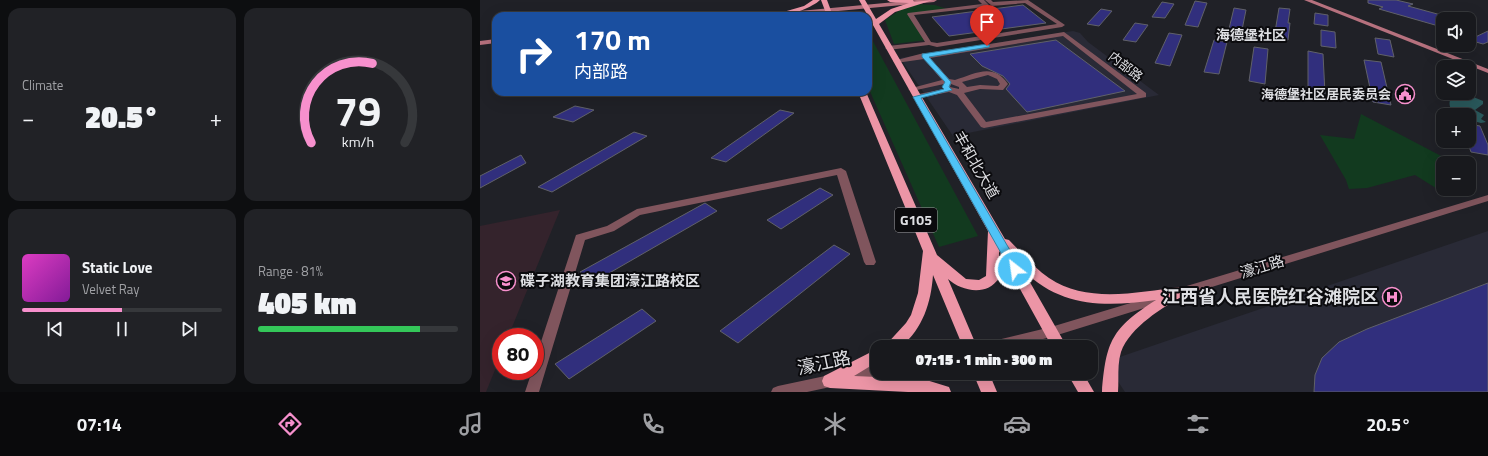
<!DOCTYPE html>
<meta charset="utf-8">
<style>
:root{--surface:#18191d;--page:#212226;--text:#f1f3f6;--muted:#9fa0a4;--line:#36383b;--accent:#f790cd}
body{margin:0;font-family:"Titillium Web","Noto Sans SC",sans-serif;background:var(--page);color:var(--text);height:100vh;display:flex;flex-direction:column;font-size:15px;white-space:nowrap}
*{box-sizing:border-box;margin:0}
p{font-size:13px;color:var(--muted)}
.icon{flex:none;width:22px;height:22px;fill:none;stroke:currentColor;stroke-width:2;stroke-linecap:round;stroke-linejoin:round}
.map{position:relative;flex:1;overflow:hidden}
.side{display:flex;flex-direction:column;gap:8px;padding:8px;background:#0d0e10;width:480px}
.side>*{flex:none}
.banner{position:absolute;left:12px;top:12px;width:380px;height:84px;border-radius:12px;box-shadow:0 4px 16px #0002,0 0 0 1px var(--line);background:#1a4fa0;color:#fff;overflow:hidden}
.tools{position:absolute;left:956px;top:12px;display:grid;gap:8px}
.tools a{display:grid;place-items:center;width:40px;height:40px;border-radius:8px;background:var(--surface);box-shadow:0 4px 16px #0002,0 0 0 1px var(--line);font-size:20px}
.speed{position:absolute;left:12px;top:328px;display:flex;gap:8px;font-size:20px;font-weight:700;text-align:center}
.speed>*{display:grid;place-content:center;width:52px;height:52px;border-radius:50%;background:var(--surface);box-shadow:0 4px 16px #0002,0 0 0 1px var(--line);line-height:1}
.speed .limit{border:6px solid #d22;background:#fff;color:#111}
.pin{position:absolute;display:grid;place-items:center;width:34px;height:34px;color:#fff;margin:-41px -17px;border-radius:50% 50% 50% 0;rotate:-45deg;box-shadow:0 0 4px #0007}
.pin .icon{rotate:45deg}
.me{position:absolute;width:44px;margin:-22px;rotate:330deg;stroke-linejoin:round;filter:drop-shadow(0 0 3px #0008)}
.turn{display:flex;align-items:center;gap:14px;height:84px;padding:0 16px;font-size:18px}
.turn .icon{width:52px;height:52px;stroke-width:2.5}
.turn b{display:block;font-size:28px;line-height:34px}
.big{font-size:30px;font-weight:800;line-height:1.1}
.side .tile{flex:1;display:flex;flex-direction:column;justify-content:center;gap:6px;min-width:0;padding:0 14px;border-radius:12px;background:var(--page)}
.side .dial{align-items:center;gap:0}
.dial svg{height:104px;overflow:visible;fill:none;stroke:var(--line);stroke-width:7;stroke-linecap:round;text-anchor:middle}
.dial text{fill:var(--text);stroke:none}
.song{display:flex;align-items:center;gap:12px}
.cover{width:48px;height:48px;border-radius:6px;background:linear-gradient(135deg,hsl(310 70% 55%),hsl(290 70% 35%))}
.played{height:4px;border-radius:2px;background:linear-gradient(90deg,var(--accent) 50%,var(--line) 50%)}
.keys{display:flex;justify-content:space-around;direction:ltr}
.heat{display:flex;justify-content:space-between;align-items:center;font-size:22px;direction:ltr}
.charge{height:6px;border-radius:3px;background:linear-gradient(90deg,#34c759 81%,var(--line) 0)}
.side .tiles{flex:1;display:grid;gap:8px;grid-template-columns:repeat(2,1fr)}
.trip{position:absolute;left:390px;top:340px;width:228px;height:40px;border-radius:12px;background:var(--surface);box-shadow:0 4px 16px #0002,0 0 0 1px var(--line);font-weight:800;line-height:40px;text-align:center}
.tab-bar{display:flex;height:64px;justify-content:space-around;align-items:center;background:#0a0a0c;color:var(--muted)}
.tab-bar .icon{width:28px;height:28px}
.tab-bar .current{color:var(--accent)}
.tab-bar b{font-size:18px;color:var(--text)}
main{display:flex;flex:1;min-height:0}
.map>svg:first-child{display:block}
</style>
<main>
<section class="side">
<div class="tiles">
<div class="tile"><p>Climate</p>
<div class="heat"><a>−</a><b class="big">20.5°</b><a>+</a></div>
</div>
<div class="tile dial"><svg viewBox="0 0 100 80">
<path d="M14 69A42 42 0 1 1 86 69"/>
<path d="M14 69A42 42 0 0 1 61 8" stroke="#f790cd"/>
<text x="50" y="56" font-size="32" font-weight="700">79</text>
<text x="50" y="72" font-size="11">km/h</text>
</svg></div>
<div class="tile">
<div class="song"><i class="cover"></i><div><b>Static Love</b><p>Velvet Ray</p></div></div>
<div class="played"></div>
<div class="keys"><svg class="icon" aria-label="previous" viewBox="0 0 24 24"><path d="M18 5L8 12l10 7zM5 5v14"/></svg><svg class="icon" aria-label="pause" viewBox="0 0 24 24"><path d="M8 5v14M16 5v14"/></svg><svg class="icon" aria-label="next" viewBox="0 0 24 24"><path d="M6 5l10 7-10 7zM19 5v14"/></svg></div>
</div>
<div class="tile"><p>Range · 81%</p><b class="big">405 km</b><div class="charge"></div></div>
</div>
</section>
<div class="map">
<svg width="1008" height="392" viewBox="0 0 1008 392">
<rect width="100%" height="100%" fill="#202127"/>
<g fill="#292a36">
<polygon points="593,31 600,33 608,42 679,95 473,136 420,58"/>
<polygon points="1008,231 1008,392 645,392 625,362"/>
</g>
<polygon fill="#34232c" points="80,210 28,337 21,337 21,355 6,392 0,392 0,226"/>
<g fill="#123a1f">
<polygon points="435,4 455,5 467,9 428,14 447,40 414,44 405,20 425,7"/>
<polygon points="388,32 498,236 459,247 388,87"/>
<polygon points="881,114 965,158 968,163 963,163 963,189 971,189 967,195 935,175 887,188 869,189 866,180 840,135 874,139"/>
</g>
<path fill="#2a595c" d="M984,96H991L1003,101V104L995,110L1004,115L1001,119L1006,122L1001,123L989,120V115C979,115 967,112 970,100Z"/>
<g fill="#312f7d" stroke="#606169">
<polygon points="888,0 916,0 933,4 928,6 972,18 963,19 963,22 955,25 899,9 903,7 888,3"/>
<polygon points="715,1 727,3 718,27 705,25"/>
<polygon points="682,2 694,4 685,18 672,17"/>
<polygon points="543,5 566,23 469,36 452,17"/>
<polygon points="754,8 766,10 761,35 748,33"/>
<polygon points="799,8 810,9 808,23 810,23 808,40 794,38"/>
<polygon points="621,9 632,11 619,26 607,24"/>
<polygon points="835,13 848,15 848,26 834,24"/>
<polygon points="655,23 668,25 656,42 643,40"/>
<polygon points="841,30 855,32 856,48 841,46"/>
<polygon points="1008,31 1008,42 1003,44 989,40"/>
<polygon points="689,33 702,35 690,66 675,63"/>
<polygon points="895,38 910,40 914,57 898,54"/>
<polygon points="576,40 645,91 547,112 526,89 530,84 523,76 502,66 490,54"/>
<polygon points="734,40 747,42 739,74 724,72"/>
<polygon points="774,47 788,49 785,84 769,81"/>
<polygon points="828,51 843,54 845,94 828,91"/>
<polygon points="884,60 901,62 911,105 893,102"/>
<polygon points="95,106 114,110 93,122 73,117"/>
<polygon points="300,110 314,113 246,162 231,158"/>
<polygon points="989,124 1000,126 1008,145 1008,155 991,152 987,141 989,141"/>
<polygon points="154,132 167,136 72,192 58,187"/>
<polygon points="41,155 46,163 0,188 0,176"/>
<polygon points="340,188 353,195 301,229 287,220"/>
<polygon points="225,203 237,211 112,283 100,272"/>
<polygon points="354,245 370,254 258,343 240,331"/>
<polygon points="1008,283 1008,392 834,392 835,375 842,358 859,342 887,329"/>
<polygon points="162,309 176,321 89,379 75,364"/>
</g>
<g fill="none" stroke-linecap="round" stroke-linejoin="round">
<g fill="#80555d" fill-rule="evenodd">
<polygon points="498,0 504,0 509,5 506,7 434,15 451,42 457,43 577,24 545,3 512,6 505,0 511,0 513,2 548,0 585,25 582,27 457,47 449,45 408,50 405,48 408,46 445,42 427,14 428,13 502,4"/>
<path d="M584,32L666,93V97L504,128L501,127L477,95L469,92L434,99V95L464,89L462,87L464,84L432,91L428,89L462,80L444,59L416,63L413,61L444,53L447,54ZM583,36L657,94L506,122L484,93L500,89L523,90L528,84C513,62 495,74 475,80L469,79L450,58ZM508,75L517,79L520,84L518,86L500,85L487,87L482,82ZM471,84L479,87V89L470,87Z"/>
<polygon points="361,168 366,171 396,262 394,265 386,265 384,262 357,175 160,215 134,231 105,240 59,392 45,392 52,371 55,371 55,360 96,235 127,226 157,209"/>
</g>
<g fill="#80555d" fill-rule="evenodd">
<polygon points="1008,195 1008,201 571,337 531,347 502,347 504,343 509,342 571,327"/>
<polygon points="397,365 397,373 403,373 402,375 397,377 327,392 291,392 293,388 298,386"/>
</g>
<g fill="#b6717e" fill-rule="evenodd">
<polygon points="437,0 457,0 454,2 305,16 284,16 287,14"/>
<polygon points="824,0 832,0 1008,69 1008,73"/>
<polygon points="16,39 16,43 0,45 0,41"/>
</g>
<g fill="#ec95a6" fill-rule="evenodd">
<path d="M333,0H340C332,8 303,19 293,15L324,6Z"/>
<polygon points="341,0 347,0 353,16 347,16"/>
<path d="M379,0H385L396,19L411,9L429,3L410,2L407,0H433L434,2L453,0L415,12L399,24L525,239L529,240C542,253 554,268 569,278C607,304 658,292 700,287L705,289L707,292L705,295C683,307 650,327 641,352C637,365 639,379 638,392H622C626,341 632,328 676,300C626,307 581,308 543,270L587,347H572L519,251V278C507,297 481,291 468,279L497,347H483L453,275C451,303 443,328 421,347H404L426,323L431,315L438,293L443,251L378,92H386L457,255L486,279L499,280L506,276L508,231Z"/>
<polygon points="397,349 397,362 374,376 443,379 469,387 471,392 428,392 350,388 344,386 342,381 344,376"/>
<polygon points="493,373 509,373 517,392 501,392"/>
<polygon points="587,373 603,373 614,392 598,392"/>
</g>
</g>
<polygon fill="#4fc3f7" stroke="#337fa1" points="507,44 510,46 509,47 449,57 471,82 469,87 472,90 441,98 541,269 535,273 530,269 433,97 464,89 462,87 465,82 442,57 442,54"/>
<defs>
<g id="civic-ring" transform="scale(1)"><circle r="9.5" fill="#0b0b0e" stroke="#f790cd" stroke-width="1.5"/><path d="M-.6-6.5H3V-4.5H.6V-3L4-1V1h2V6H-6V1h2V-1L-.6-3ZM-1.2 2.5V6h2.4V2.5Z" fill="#f790cd"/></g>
<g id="school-ring" transform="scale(1)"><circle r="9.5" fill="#0b0b0e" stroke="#f790cd" stroke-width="1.5"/><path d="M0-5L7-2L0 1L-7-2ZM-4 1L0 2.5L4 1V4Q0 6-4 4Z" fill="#f790cd"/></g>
<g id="hospital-ring" transform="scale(1)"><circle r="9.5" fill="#0b0b0e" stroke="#f790cd" stroke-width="1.5"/><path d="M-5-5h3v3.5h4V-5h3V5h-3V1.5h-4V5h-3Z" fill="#f790cd"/></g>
</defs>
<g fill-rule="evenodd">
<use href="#civic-ring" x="925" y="94"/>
<use href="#school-ring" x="26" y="281"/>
<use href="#hospital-ring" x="912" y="297"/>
</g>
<g text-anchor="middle" stroke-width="4" stroke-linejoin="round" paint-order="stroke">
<g font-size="13" fill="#dedfe3" stroke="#0b0b0e">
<text transform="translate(646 66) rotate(38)" y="5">内部路</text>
</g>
<g font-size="13" font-weight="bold" fill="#dedfe3" stroke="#0b0b0e" text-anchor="end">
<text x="911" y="99">海德堡社区居民委员会</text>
</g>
<g font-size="14" font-weight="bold" fill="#dedfe3" stroke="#0b0b0e">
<text x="771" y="40">海德堡社区</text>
</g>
<rect fill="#0b0b0e" stroke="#9f9fa3" stroke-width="1" x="415" y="208" width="42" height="24" rx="3"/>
<g font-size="14" font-weight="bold" fill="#dedfe3">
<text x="436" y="225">G105</text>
</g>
<g font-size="15" fill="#dedfe3" stroke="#0b0b0e">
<text transform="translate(496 165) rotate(60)" y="5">丰和北大道</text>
<text transform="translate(782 267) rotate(-17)" y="5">濠江路</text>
</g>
<g font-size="15" font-weight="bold" fill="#dedfe3" stroke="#0b0b0e" text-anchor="start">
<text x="40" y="286">碟子湖教育集团濠江路校区</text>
</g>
<g font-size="18" font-weight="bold" fill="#dedfe3" stroke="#0b0b0e" text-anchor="end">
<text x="898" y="303">江西省人民医院红谷滩院区</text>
</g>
<g font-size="18" fill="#dedfe3" stroke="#0b0b0e">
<text transform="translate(344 363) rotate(-12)" y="6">濠江路</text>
</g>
</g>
</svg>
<div class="tools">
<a><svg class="icon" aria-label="sound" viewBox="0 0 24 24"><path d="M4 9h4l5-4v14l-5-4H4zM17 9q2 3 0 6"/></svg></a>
<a><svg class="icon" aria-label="layers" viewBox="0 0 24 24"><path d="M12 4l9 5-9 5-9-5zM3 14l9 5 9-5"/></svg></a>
<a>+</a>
<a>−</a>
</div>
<div class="speed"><div class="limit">80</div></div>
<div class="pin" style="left:507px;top:46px;background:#d93025"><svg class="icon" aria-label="arrive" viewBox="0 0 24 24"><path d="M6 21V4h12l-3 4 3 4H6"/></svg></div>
<svg class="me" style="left:535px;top:269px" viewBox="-20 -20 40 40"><circle r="17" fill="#4fc3f7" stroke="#fff" stroke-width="3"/><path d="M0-11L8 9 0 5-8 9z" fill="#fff"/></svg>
<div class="trip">07:15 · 1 min · 300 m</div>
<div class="banner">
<div class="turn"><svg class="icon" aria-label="right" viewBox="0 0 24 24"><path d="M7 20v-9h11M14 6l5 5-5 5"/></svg><div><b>170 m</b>内部路</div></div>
</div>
</div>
</main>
<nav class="tab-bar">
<b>07:14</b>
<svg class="icon current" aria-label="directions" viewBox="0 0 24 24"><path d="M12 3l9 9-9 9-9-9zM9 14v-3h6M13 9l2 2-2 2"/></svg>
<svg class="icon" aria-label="music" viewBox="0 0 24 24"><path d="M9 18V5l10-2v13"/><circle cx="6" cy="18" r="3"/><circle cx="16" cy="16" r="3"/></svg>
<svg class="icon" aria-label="phone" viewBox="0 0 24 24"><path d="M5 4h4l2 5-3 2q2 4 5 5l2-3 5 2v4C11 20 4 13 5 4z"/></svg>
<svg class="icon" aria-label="climate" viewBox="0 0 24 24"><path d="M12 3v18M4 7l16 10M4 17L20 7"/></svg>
<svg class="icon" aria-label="car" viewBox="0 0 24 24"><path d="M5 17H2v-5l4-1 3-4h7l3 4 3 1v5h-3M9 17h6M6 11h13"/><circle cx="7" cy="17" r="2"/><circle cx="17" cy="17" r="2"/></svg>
<svg class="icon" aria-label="filters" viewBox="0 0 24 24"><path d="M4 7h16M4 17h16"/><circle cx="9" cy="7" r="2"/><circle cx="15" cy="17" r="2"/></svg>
<b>20.5°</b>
</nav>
